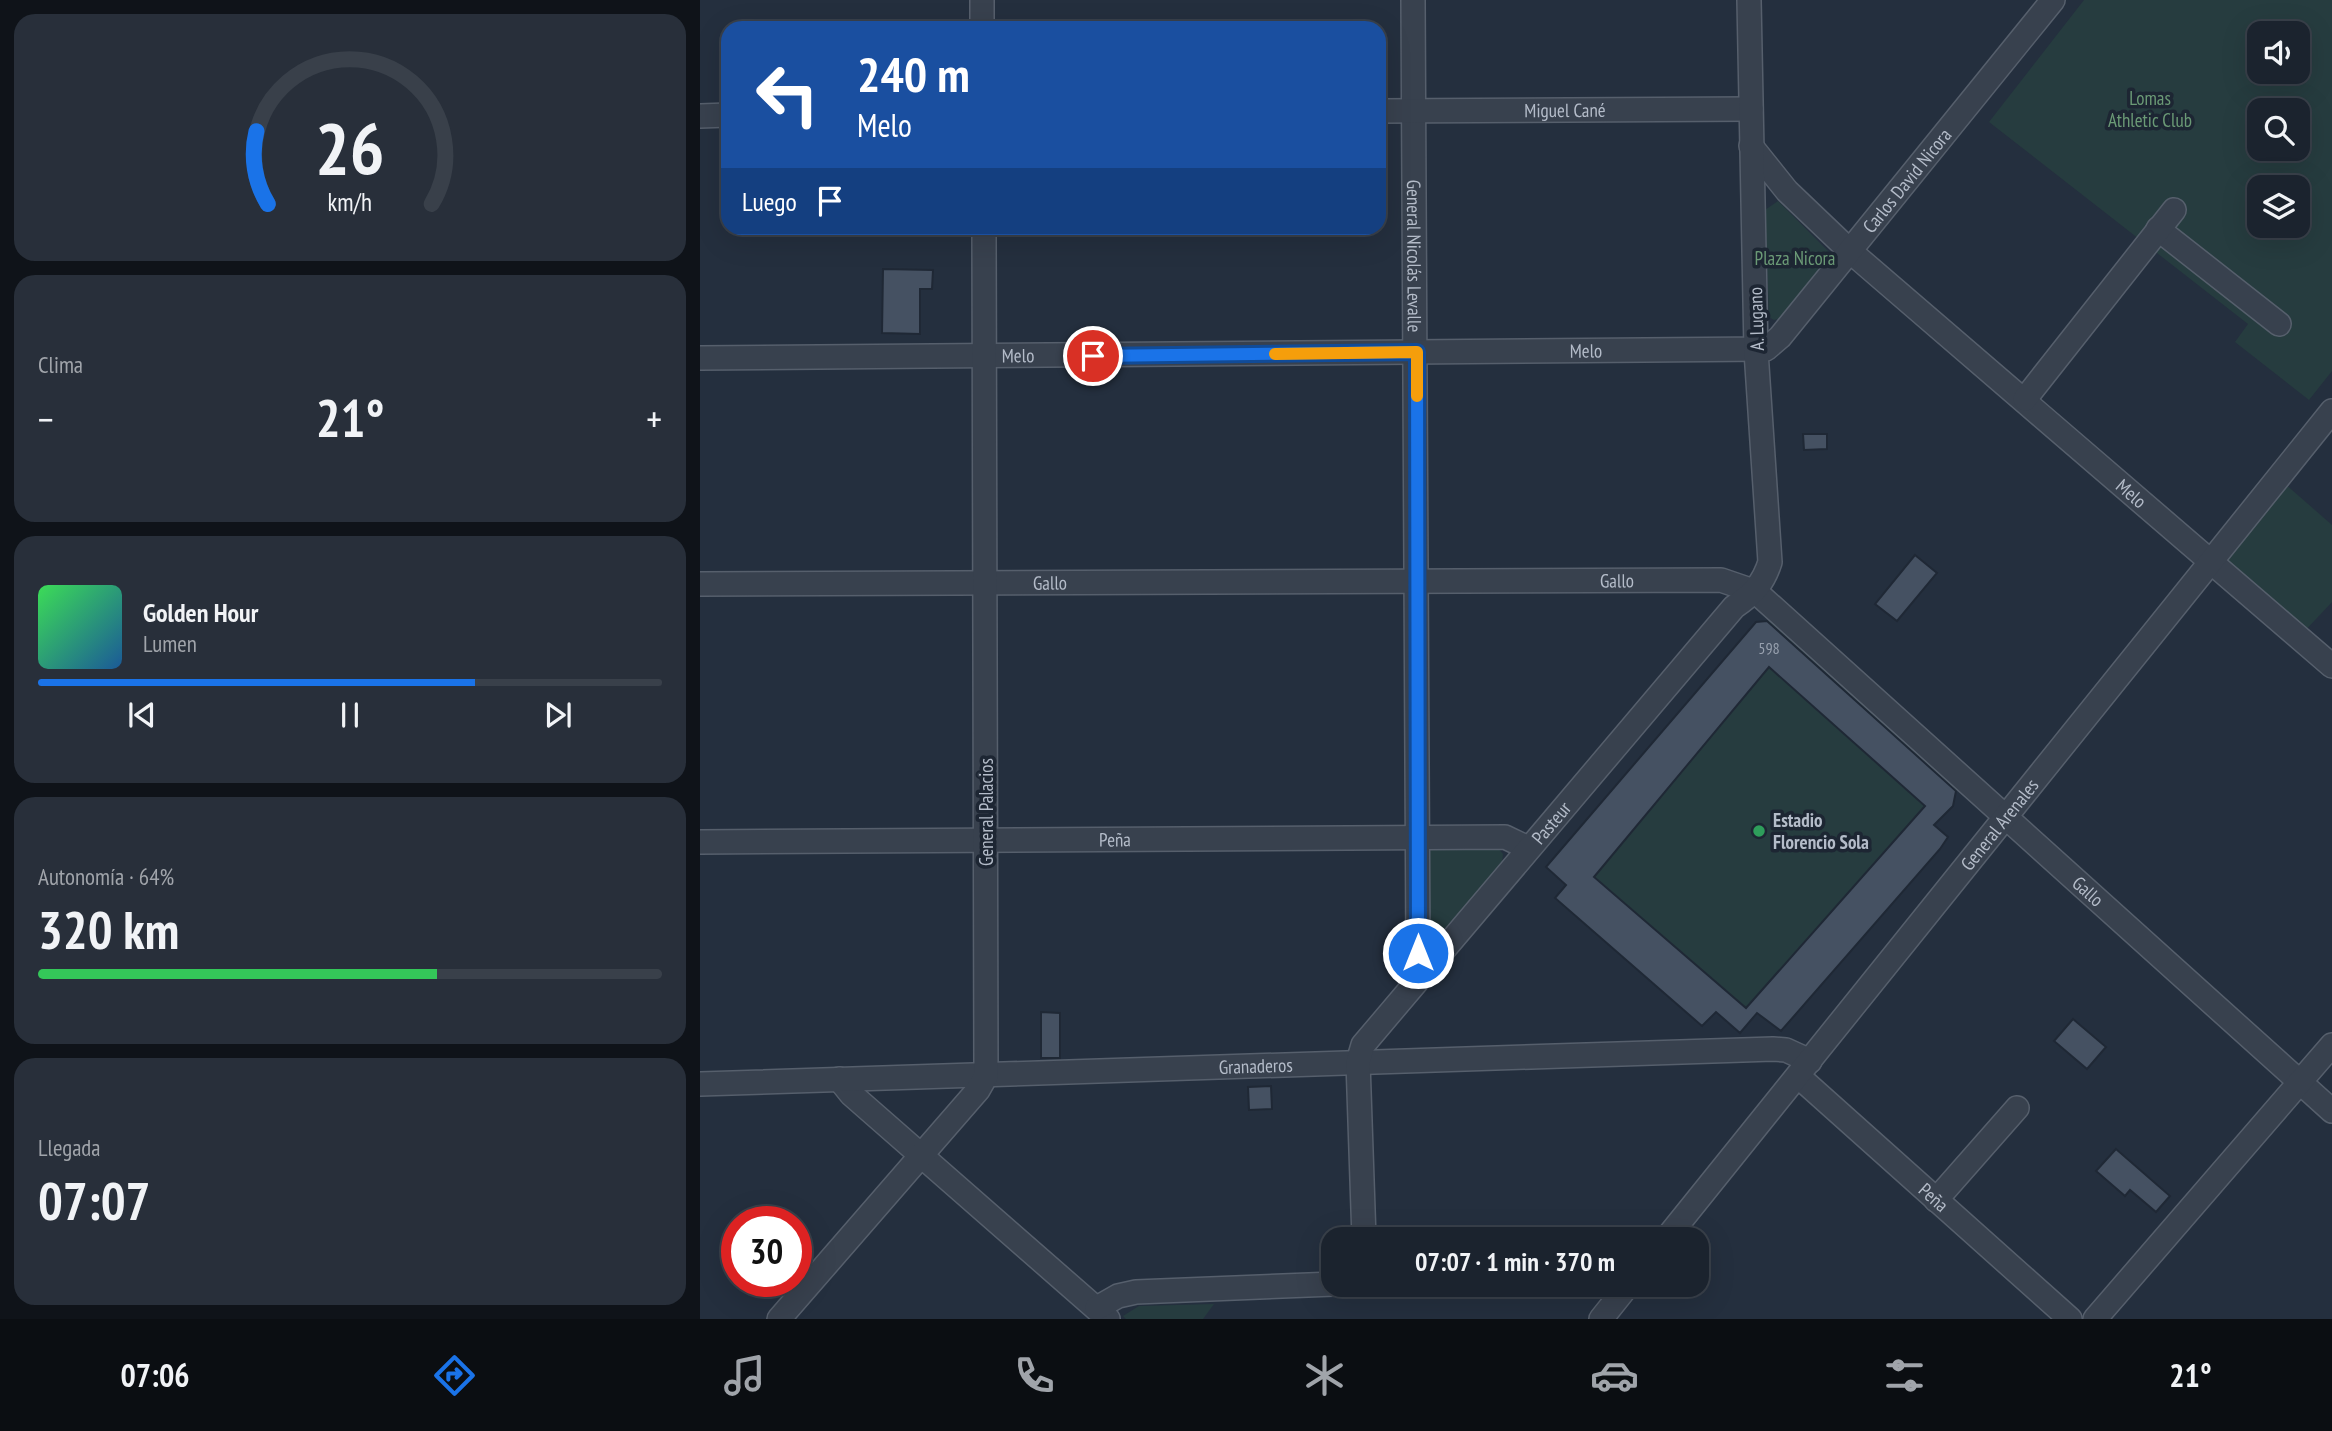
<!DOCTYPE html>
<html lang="es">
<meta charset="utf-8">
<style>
:root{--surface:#1b232e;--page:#282f3a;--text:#f1f3f6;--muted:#a0a4aa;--line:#39404a;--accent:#1a73e8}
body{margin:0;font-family:"PT Sans Narrow",sans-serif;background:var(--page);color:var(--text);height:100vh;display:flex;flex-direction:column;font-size:26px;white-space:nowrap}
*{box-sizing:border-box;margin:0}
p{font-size:23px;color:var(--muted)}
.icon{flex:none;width:38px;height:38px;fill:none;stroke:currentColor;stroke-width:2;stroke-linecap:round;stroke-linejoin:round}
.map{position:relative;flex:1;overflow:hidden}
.panel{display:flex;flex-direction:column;gap:14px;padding:14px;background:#0f1319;width:700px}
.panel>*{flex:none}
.guide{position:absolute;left:21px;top:21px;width:665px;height:214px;border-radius:21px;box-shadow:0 7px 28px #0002,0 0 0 2px var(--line);background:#1a4fa0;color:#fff;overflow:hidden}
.controls{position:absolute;left:1547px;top:21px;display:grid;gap:14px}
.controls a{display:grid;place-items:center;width:63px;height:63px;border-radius:14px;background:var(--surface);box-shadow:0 7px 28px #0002,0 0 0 2px var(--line);font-size:35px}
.speed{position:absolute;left:21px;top:1206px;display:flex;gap:14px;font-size:35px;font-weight:700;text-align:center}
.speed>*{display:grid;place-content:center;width:91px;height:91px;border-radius:50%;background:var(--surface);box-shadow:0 7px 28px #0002,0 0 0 2px var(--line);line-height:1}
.speed .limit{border:10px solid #d22;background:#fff;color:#111}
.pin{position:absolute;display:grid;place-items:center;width:60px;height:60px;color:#fff;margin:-30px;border:4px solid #fff;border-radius:50%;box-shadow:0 2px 7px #0007}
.me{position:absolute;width:77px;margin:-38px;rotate:0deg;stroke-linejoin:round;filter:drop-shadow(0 0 5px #0008)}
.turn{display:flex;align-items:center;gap:24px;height:147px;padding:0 21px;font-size:32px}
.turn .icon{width:91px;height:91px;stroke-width:2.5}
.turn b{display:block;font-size:49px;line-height:60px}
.then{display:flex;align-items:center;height:66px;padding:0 21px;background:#0003;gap:14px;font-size:26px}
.big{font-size:52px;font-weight:700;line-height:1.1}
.panel .widget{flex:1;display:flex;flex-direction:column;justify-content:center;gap:10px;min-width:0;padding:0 24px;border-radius:21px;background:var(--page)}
.panel .dial{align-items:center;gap:0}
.dial svg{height:182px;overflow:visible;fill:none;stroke:var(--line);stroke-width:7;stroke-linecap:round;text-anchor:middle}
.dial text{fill:var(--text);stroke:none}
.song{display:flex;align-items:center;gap:21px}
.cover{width:84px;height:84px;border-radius:10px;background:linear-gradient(135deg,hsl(130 70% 55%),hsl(210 70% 35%))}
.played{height:7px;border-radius:4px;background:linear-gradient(90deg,var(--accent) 70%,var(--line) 70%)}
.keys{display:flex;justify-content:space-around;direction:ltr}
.heat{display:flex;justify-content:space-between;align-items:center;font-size:38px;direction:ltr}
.charge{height:10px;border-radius:5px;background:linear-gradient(90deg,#34c759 64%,var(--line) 0)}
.trip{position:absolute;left:621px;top:1227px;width:388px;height:70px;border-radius:21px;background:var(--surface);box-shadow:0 7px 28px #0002,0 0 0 2px var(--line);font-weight:700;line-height:70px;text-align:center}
.tabs{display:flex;height:112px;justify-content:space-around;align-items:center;background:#0b0e12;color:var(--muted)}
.tabs .icon{width:49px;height:49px}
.tabs .current{color:var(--accent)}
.tabs b{font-size:32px;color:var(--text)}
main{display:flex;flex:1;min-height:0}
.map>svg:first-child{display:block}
</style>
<main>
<section class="panel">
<div class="widget dial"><svg viewBox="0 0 100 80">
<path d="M14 69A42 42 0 1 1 86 69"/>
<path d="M14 69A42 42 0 0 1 9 37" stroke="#1a73e8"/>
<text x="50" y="56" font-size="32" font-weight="700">26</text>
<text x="50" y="72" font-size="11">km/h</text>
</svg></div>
<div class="widget"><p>Clima</p>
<div class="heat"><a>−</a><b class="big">21°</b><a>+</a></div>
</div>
<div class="widget">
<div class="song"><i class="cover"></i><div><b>Golden Hour</b><p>Lumen</p></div></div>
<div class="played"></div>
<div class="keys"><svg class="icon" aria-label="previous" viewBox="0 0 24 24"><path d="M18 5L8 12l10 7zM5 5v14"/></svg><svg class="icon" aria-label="pause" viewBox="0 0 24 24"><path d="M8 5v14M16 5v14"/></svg><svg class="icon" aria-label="next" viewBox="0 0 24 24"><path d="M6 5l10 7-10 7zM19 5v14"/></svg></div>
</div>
<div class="widget"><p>Autonomía · 64%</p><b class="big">320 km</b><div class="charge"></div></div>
<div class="widget"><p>Llegada</p><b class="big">07:07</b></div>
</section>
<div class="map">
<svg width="1632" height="1319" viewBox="0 0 1632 1319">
<rect width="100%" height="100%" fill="#242f3e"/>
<g fill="#263c3f" fill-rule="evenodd">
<path d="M1384,0H1632V371L1609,400L1535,342L1548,324L1289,122ZM1559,33H1598V72H1559ZM1559,110H1598V149H1559ZM1559,187H1598V226H1559Z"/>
<polygon points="1078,201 1131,254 1131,262 1082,318 1074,320 1069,317 1065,210"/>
<polygon points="1583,482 1632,525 1632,602 1601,635 1519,562"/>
<polygon points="1070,620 1257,787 1253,806 1235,825 1248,837 1240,849 1081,1031 1057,1013 1040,1033 1016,1012 1002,1026 855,898 866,885 846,867 1056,622"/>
<polygon points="738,844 796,846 803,854 802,863 740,934 734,935 730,928 728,858 731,849"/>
<polygon points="514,1304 503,1319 426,1319 423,1316 439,1306"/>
</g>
<g fill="#455162" stroke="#1f2835" stroke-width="2" fill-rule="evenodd">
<polygon points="183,269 233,270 232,289 220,289 220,334 182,333"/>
<polygon points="1103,434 1127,434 1127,449 1104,450"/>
<polygon points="1215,555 1237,573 1197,621 1175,604"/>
<path d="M1067,621L1256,791L1253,806L1234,825L1248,837L1240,849L1081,1031L1057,1013L1040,1033L1016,1012L1002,1026L855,898L866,885L846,867L1056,622ZM1069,667L1225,806L1046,1008L894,877Z"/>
<polygon points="341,1012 360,1013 360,1058 341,1058"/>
<polygon points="1373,1019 1406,1047 1387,1069 1354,1041"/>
<polygon points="571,1086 572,1109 549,1110 548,1087"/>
<polygon points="1416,1149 1470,1196 1456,1212 1430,1190 1425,1196 1396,1171"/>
</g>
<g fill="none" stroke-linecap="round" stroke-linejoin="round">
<g stroke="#565f6c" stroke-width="26">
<g id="minor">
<polyline points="282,0 282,28"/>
<path id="s1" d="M713,0L718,953L725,970"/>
<path id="s2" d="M679,111L1051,109"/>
<polyline points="0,116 28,115"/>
<path id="s3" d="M1051,146L1087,191L1151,252L1632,666"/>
<polyline points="1458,229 1579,324"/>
<path id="s4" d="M0,358L1066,349L1080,337L1353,0"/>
<polyline points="1325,399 1474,210"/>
<path id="s5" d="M0,584L1021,580L1056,592L1632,1111"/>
<path id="s6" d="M0,842L805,837L828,848"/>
<path id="s7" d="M1098,1076L1370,1319"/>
<polyline points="139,1079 151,1094 408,1319"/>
<path id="s8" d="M0,1084L1073,1049L1086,1050L1110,1061"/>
<polyline points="1236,1200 1317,1108"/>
<path id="s9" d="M664,1239L658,1062L663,1045L1034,607C1053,594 1063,584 1070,562L1056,351L1049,0"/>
<path id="s10" d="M966,1239L1632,411"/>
<polyline points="397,1308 418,1296 436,1292 634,1284"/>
<polyline points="79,1319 278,1090 286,1076 284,228"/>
<polyline points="901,1319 929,1284"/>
<polyline points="1395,1319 1632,1045"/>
</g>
</g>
<use href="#minor" stroke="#38414e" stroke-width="23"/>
</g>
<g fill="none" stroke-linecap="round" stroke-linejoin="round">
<g stroke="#114b97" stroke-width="18">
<polyline id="route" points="393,356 717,352 718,953"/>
</g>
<use href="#route" stroke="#1a73e8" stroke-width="12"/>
<polyline stroke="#f59e0b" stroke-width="12" points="575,354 717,352 717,396"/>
</g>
<circle fill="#2e9e5b" stroke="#1d2633" stroke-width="2.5" cx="1059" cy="831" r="7"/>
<g text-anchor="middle" stroke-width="7" stroke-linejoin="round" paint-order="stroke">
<g font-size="16" fill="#98a1af">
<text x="1069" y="654">598</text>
</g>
<g font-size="19" fill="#6b9a76" stroke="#1d2633">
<text x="1450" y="105">Lomas<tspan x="1450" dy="22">Athletic Club</tspan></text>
<text x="1095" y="265">Plaza Nicora</text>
</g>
<g font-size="19" fill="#b4bcc9" stroke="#1d2633">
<text dy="7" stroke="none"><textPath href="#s2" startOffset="186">Miguel Cané</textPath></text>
<text dy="7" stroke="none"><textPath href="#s4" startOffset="1286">Carlos David Nicora</textPath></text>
<text dy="7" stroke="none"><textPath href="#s1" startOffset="256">General Nicolás Levalle</textPath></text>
<text transform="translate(1056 319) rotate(-92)" y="7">A. Lugano</text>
<text dy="7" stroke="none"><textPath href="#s4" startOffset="886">Melo</textPath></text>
<text dy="7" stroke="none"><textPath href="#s4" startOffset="318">Melo</textPath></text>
<text dy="7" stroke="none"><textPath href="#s3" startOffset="516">Melo</textPath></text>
<text dy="7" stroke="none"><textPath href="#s5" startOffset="917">Gallo</textPath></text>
<text dy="7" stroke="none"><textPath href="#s5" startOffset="350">Gallo</textPath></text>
<text transform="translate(286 812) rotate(-90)" y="7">General Palacios</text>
<text dy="7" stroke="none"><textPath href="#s9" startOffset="486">Pasteur</textPath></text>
<text dy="7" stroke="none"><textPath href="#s10" startOffset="532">General Arenales</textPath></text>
<text dy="7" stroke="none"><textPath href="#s6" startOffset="415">Peña</textPath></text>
<text dy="7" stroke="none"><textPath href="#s5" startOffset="1505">Gallo</textPath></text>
<text dy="7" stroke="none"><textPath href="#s8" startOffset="556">Granaderos</textPath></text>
<text dy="7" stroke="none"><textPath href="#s7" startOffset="182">Peña</textPath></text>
</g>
<g font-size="19" font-weight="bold" fill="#b4bcc9" stroke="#1d2633" text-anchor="start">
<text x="1073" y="827">Estadio<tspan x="1073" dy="22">Florencio Sola</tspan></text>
</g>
</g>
</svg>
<div class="controls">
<a><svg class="icon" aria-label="sound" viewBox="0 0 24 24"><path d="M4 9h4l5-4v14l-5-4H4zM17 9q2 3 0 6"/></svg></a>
<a><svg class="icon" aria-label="search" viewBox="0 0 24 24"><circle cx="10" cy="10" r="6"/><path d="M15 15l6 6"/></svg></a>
<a><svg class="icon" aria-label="layers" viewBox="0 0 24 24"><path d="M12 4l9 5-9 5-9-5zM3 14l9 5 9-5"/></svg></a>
</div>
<div class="speed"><div class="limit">30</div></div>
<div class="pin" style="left:393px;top:356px;background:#d93025"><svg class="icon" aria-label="arrive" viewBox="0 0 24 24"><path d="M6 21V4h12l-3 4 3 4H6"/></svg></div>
<svg class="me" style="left:718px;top:953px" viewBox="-20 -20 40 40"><circle r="17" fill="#1a73e8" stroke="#fff" stroke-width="3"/><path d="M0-11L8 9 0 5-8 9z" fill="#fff"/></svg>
<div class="trip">07:07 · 1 min · 370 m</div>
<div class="guide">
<div class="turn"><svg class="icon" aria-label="left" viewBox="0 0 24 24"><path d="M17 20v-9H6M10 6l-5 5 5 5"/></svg><div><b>240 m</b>Melo</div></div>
<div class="then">Luego<svg class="icon" aria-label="arrive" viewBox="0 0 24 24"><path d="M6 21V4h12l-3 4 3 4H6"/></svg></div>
</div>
</div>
</main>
<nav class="tabs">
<b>07:06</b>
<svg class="icon current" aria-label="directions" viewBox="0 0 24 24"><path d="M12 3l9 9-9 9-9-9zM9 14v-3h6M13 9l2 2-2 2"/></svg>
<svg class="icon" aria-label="music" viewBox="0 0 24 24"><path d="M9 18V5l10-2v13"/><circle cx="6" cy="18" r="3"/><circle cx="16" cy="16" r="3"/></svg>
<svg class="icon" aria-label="phone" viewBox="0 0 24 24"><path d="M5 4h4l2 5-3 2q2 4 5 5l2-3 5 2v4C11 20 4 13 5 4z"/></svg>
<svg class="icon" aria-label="climate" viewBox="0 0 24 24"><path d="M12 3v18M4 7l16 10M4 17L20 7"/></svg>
<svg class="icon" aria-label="car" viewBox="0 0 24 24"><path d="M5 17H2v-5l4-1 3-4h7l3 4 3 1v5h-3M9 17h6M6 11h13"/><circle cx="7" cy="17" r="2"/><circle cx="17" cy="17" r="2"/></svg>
<svg class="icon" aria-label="filters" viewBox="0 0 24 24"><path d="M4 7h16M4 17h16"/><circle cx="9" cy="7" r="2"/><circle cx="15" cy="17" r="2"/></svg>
<b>21°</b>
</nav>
